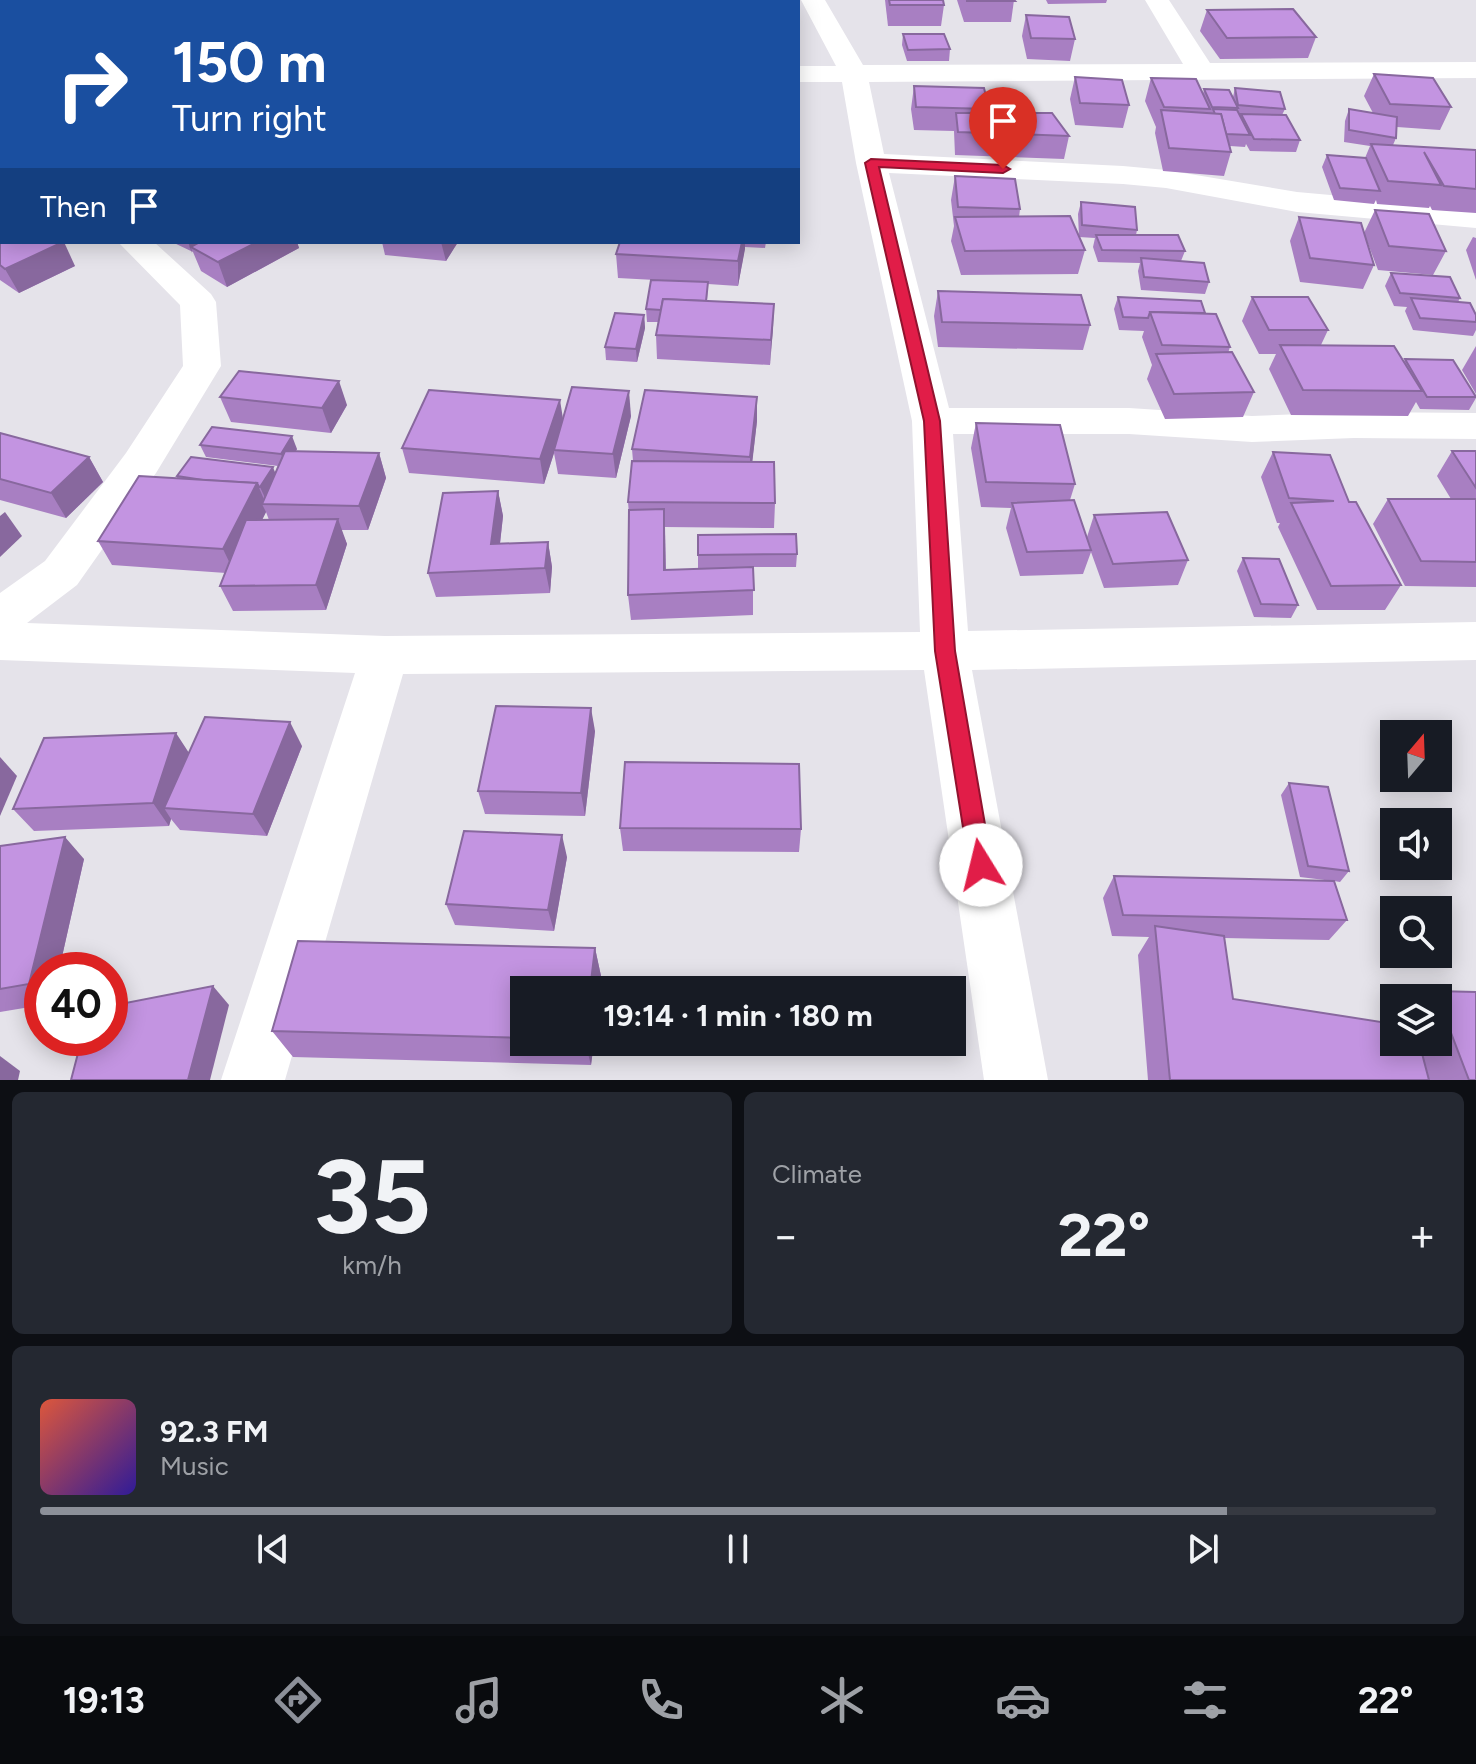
<!DOCTYPE html>
<meta charset="utf-8">
<style>
:root{--surface:#171b24;--page:#242831;--text:#f1f3f6;--muted:#9ea1a6;--line:#363941;--accent:#8c9099}
body{margin:0;font-family:Figtree,sans-serif;background:var(--page);color:var(--text);height:100vh;display:flex;flex-direction:column;font-size:30px;white-space:nowrap}
*{box-sizing:border-box;margin:0}
p{font-size:26px;color:var(--muted)}
.icon{flex:none;width:44px;height:44px;fill:none;stroke:currentColor;stroke-width:2;stroke-linecap:round;stroke-linejoin:round}
.map{position:relative;height:1080px;overflow:hidden}
.side{display:flex;flex-direction:column;gap:12px;padding:12px;background:#0d0f14;flex:1}
.side>*{flex:none}
.hud{position:absolute;left:0px;top:0px;width:800px;height:244px;box-shadow:0 4px 20px #0003;background:#1a4fa0;color:#fff;overflow:hidden}
.needle{width:52px;rotate:19deg}
.buttons{position:absolute;left:1380px;top:720px;display:grid;gap:16px}
.buttons a{display:grid;place-items:center;width:72px;height:72px;border-radius:0px;background:var(--surface);box-shadow:0 4px 20px #0003;font-size:40px}
.speed{position:absolute;left:24px;top:952px;display:flex;gap:16px;font-size:40px;font-weight:700;text-align:center}
.speed>*{display:grid;place-content:center;width:104px;height:104px;border-radius:50%;background:var(--surface);box-shadow:0 4px 20px #0003;line-height:1}
.speed .limit{border:12px solid #d22;background:#fff;color:#111}
.pin{position:absolute;display:grid;place-items:center;width:68px;height:68px;color:#fff;margin:-82px -34px;border-radius:50% 50% 50% 0;rotate:-45deg;box-shadow:0 0 8px #0007}
.pin .icon{rotate:45deg}
.me{position:absolute;width:88px;margin:-44px;rotate:351deg;stroke-linejoin:round;filter:drop-shadow(0 0 6px #0008)}
.turn{display:flex;align-items:center;gap:28px;height:168px;padding:0 40px;font-size:36px}
.turn .icon{width:104px;height:104px;stroke-width:2.5}
.turn b{display:block;font-size:56px;line-height:68px}
.then{display:flex;align-items:center;height:76px;padding:0 40px;background:#0003;gap:16px;font-size:30px}
.big{font-size:60px;font-weight:700;line-height:1.1}
.side .tile{flex:1;display:flex;flex-direction:column;justify-content:center;gap:12px;min-width:0;padding:0 28px;border-radius:12px;background:var(--page)}
.side .dial{align-items:center;gap:0}
.dial b{font-size:104px;line-height:1}
.song{display:flex;align-items:center;gap:24px}
.cover{width:96px;height:96px;border-radius:12px;background:linear-gradient(135deg,hsl(10 70% 55%),hsl(250 70% 35%))}
.played{height:8px;border-radius:4px;background:linear-gradient(90deg,var(--accent) 85%,var(--line) 85%)}
.keys{display:flex;justify-content:space-around;direction:ltr}
.heat{display:flex;justify-content:space-between;align-items:center;font-size:44px;direction:ltr}
.side .tiles{flex:1;display:grid;gap:12px;grid-template-columns:1fr 1fr}
.tile:last-child{grid-column:span 2}
.trip{position:absolute;left:510px;top:976px;width:456px;height:80px;border-radius:0px;background:var(--surface);box-shadow:0 4px 20px #0003;font-weight:700;line-height:80px;text-align:center}
.menu{display:flex;height:128px;justify-content:space-around;align-items:center;background:#090b0e;color:var(--muted)}
.menu .icon{width:56px;height:56px}
.menu .current{color:var(--accent)}
.menu b{font-size:36px;color:var(--text)}
.map>svg:first-child{display:block}
</style>
<div class="map">
<svg width="1476" height="1080" viewBox="0 0 1476 1080">
<rect width="100%" height="100%" fill="#e5e3ea"/>
<g fill="none" stroke-linecap="round" stroke-linejoin="round">
<g fill="#fff" fill-rule="evenodd">
<polygon points="634,0 658,0 659,2 635,2"/>
<polygon points="801,0 825,0 863,65 1183,64 1145,0 1169,0 1210,63 1476,62 1476,78 869,82 884,154 1123,166 1166,170 1297,192 1476,208 1476,228 1297,212 1166,188 1123,184 889,173 949,408 1129,408 1252,416 1354,412 1476,413 1476,439 1354,438 1252,442 1129,434 953,434 968,631 1476,622 1476,660 972,670 1048,1080 984,1080 924,670 403,674 285,1080 221,1080 355,673 0,660 0,593 45,561 126,453 183,366 180,305 118,242 154,242 211,294 216,302 221,366 156,473 77,585 27,623 385,636 920,632 912,421 856,163 842,82 798,82 798,66 836,66"/>
<polygon points="0,119 2,120 2,139 0,138"/>
<polygon points="2,207 2,227 0,228 0,208"/>
</g>
</g>
<g fill="#a87fc2" fill-rule="evenodd">
<polygon points="885,0 943,0 944,5 941,26 888,26"/>
<polygon points="957,0 1014,0 1011,22 964,22"/>
<polygon points="1046,0 1107,0 1106,3 1048,4"/>
<polygon points="1207,10 1316,37 1308,58 1220,59 1200,31"/>
<polygon points="1026,15 1075,39 1070,61 1027,59 1022,36"/>
<polygon points="903,34 950,49 949,61 907,61 902,45"/>
<polygon points="1374,74 1451,107 1440,130 1397,127 1396,138 1393,145 1476,150 1476,213 1432,210 1430,206 1429,208 1377,204 1376,200 1374,204 1334,200 1322,167 1327,155 1365,158 1370,146 1344,142 1345,121 1349,109 1373,113 1364,96"/>
<polygon points="1075,77 1129,105 1123,128 1075,125 1070,99"/>
<polygon points="1151,78 1203,94 1204,89 1233,97 1235,88 1285,109 1282,115 1300,140 1296,152 1250,151 1246,144 1245,147 1230,146 1231,152 1224,176 1163,171 1155,133 1156,127 1145,101"/>
<polygon points="914,86 989,109 988,113 1069,136 1064,159 955,155 954,131 914,130 911,109"/>
<polygon points="955,176 1020,209 1019,217 1079,237 1078,214 1081,202 1137,230 1136,235 1185,251 1181,261 1209,282 1205,294 1141,290 1138,271 1140,263 1098,262 1093,247 1095,238 1079,237 1085,250 1078,274 961,275 951,241 954,226 951,200"/>
<polygon points="1375,210 1446,251 1433,275 1378,270 1367,241 1374,265 1363,289 1300,282 1290,241 1299,217 1364,233"/>
<polygon points="0,220 75,266 19,293 0,280"/>
<polygon points="1473,237 1476,238 1476,280 1466,250"/>
<polygon points="172,242 297,242 299,248 227,287 201,271 193,252"/>
<polygon points="382,242 458,242 446,261 385,255"/>
<polygon points="620,242 766,242 765,248 745,247 738,286 708,284 707,301 774,304 770,365 657,359 656,335 658,322 647,322 646,309 655,280 618,278 616,254"/>
<polygon points="1391,273 1460,298 1458,302 1476,315 1476,330 1473,336 1413,330 1405,311 1407,307 1394,306 1385,286"/>
<polygon points="938,291 1090,325 1083,350 938,347 934,316"/>
<polygon points="1118,297 1205,313 1230,347 1228,353 1254,392 1243,417 1165,419 1147,379 1152,365 1142,337 1144,331 1119,330 1114,309"/>
<polygon points="1252,297 1328,330 1321,345 1404,362 1405,359 1476,396 1476,398 1469,410 1420,409 1416,402 1408,416 1291,415 1269,369 1276,354 1259,354 1242,321"/>
<polygon points="644,315 645,328 637,362 606,360 605,347"/>
<polygon points="1476,346 1476,394 1462,370"/>
<polygon points="220,397 347,405 331,433 231,422"/>
<polygon points="631,416 616,478 558,474 554,453 544,484 409,473 402,448 563,419"/>
<polygon points="757,421 752,462 775,503 774,528 665,527 666,570 748,568 698,568 698,535 797,554 796,567 753,567 753,615 631,620 628,595 629,514 628,502 633,461 632,449"/>
<polygon points="976,423 1075,484 1070,500 1087,537 1094,515 1188,560 1178,585 1104,588 1091,552 1083,574 1020,576 1006,528 1011,508 981,507 971,448"/>
<polygon points="0,433 89,457 103,482 66,518 0,500"/>
<path d="M200,445L297,449L296,451L379,453L386,478L368,530H341L347,544L326,610L233,611L220,586L226,573L112,565L98,541L177,478V476L275,473L278,466L206,457ZM266,512L269,520H262Z"/>
<polygon points="1452,451 1476,451 1476,587 1405,586 1373,524 1388,499 1451,499 1437,476"/>
<polygon points="1273,452 1349,502 1401,585 1385,610 1317,610 1278,527 1280,523 1277,523 1261,477"/>
<polygon points="498,491 503,516 500,544 548,542 552,567 550,593 436,597 428,573"/>
<polygon points="1243,558 1298,605 1291,618 1254,617 1237,571"/>
<polygon points="595,731 585,816 485,814 478,791"/>
<polygon points="302,746 267,836 180,830 171,819 169,826 34,831 13,809 189,752"/>
<polygon points="1289,783 1349,871 1340,882 1334,881 1347,920 1329,940 1224,938 1233,999 1394,1042 1438,1042 1438,998 1427,998 1435,991 1476,1080 1148,1080 1138,955 1149,937 1112,936 1103,898 1114,876 1333,881 1300,877 1281,795"/>
<polygon points="620,828 801,829 799,852 623,851"/>
<polygon points="0,846 84,859 59,970 42,970 42,1005 0,1012"/>
<polygon points="567,857 554,931 455,925 446,904"/>
<polygon points="595,948 601,976 599,990 524,990 524,1042 594,1042 591,1065 293,1057 272,1031"/>
</g>
<g fill="#88689e">
<polygon points="2,11 2,36 0,37 0,12"/>
<polygon points="0,65 2,65 2,78 0,79"/>
<polygon points="0,182 2,185 2,193 0,194"/>
<polygon points="64,242 75,266 19,293 5,269"/>
<polygon points="188,242 213,242 191,247 192,253"/>
<polygon points="257,242 297,242 299,248 227,287 218,262"/>
<polygon points="441,242 458,242 446,261"/>
<polygon points="742,242 745,242 745,249 738,286 738,261"/>
<polygon points="774,304 773,329 770,365 771,340"/>
<polygon points="644,315 645,328 637,362 636,349"/>
<polygon points="339,381 347,405 331,433 322,408"/>
<polygon points="629,391 631,416 616,478 613,454"/>
<polygon points="757,397 757,421 750,482 750,457"/>
<polygon points="560,400 564,425 554,450 554,453 544,484 540,459"/>
<polygon points="292,436 297,449 286,467 281,454"/>
<polygon points="379,453 386,478 368,530 359,506"/>
<polygon points="89,457 103,482 66,518 51,493"/>
<polygon points="273,467 278,480 266,500 260,487"/>
<polygon points="257,483 266,504 262,504 266,512 235,574 223,549"/>
<polygon points="498,491 503,516 497,569 491,544"/>
<polygon points="664,509 665,534 666,595 664,570"/>
<polygon points="5,512 22,536 0,557 0,516"/>
<polygon points="338,519 347,544 326,610 316,585"/>
<polygon points="548,542 552,567 550,593 545,568"/>
<polygon points="591,708 595,731 585,816 581,793"/>
<polygon points="290,722 302,746 267,836 253,814"/>
<polygon points="176,733 191,756 164,808 171,819 169,826 153,803"/>
<polygon points="0,757 17,776 0,816"/>
<polygon points="562,835 567,857 554,931 548,910"/>
<polygon points="65,837 84,859 59,970 42,970 42,995 29,984"/>
<polygon points="595,948 601,976 599,990 590,990"/>
<polygon points="213,986 229,1005 210,1080 188,1080"/>
<polygon points="585,1042 594,1042 591,1065"/>
<polygon points="0,1056 20,1071 18,1080 0,1080"/>
</g>
<g fill="#c394e1" stroke="#88689e" stroke-width="2">
<polygon points="0,0 32,0 26,2 2,2 2,11 0,12"/>
<polygon points="368,0 421,0 418,2 365,2"/>
<rect x="455" y="0" width="39" height="2"/>
<polygon points="709,0 757,0 758,2 710,2"/>
<polygon points="889,0 943,0 944,5 890,5"/>
<polygon points="967,0 1014,0 1015,1 967,1"/>
<polygon points="1293,9 1316,37 1227,38 1207,10"/>
<polygon points="1026,15 1069,17 1075,39 1031,38"/>
<polygon points="903,34 944,34 950,49 908,50"/>
<polygon points="2,49 2,65 0,65 0,50"/>
<polygon points="1374,74 1433,78 1451,107 1390,104"/>
<polygon points="1075,77 1122,80 1129,105 1080,103"/>
<polygon points="1151,78 1196,79 1210,109 1164,107"/>
<polygon points="914,86 984,88 989,109 916,107"/>
<polygon points="1235,88 1280,92 1285,109 1238,105"/>
<polygon points="1204,89 1229,90 1238,108 1212,107"/>
<polygon points="1213,109 1237,110 1250,135 1226,134 1221,114 1215,114"/>
<polygon points="1349,109 1397,117 1396,138 1349,130"/>
<polygon points="1161,110 1221,114 1231,152 1169,148"/>
<polygon points="956,113 1052,113 1069,136 958,132"/>
<polygon points="1241,114 1286,115 1300,140 1254,139"/>
<polygon points="1371,144 1476,150 1476,189 1444,186 1424,152 1441,185 1388,181"/>
<polygon points="1327,155 1366,158 1380,191 1340,188"/>
<polygon points="955,176 1015,179 1020,209 958,207"/>
<polygon points="1081,202 1135,207 1137,230 1082,225"/>
<polygon points="1375,210 1429,214 1446,251 1389,246"/>
<polygon points="1070,216 1085,250 965,251 955,217"/>
<polygon points="1299,217 1361,223 1374,265 1310,258"/>
<polygon points="2,219 2,242 63,242 5,269 0,265 0,220"/>
<polygon points="1096,235 1178,235 1185,251 1102,250"/>
<polygon points="200,242 257,242 218,262 191,247"/>
<polygon points="620,242 742,242 738,261 616,254"/>
<polygon points="1141,258 1204,263 1209,282 1144,277"/>
<polygon points="1391,273 1450,277 1460,298 1400,293"/>
<polygon points="651,280 708,282 706,301 663,299 661,310 646,309"/>
<polygon points="938,291 1081,295 1090,325 942,322"/>
<polygon points="1118,297 1201,301 1205,313 1150,312 1148,318 1123,317"/>
<polygon points="1252,297 1308,297 1328,330 1269,330"/>
<polygon points="1411,298 1470,303 1476,315 1476,322 1420,318"/>
<polygon points="663,299 774,304 771,340 656,335"/>
<polygon points="1150,312 1216,314 1230,347 1162,345"/>
<polygon points="615,313 644,315 636,349 605,347"/>
<polygon points="1280,345 1394,346 1422,391 1303,390"/>
<polygon points="1232,352 1254,392 1174,394 1156,354"/>
<polygon points="1405,359 1453,360 1476,397 1427,397"/>
<polygon points="239,371 339,381 322,408 220,397"/>
<polygon points="572,387 629,391 613,454 554,450"/>
<polygon points="429,390 560,400 540,459 402,448"/>
<polygon points="645,390 757,397 750,457 632,449"/>
<polygon points="976,423 1060,425 1075,484 986,482"/>
<polygon points="212,427 292,436 281,454 200,445"/>
<polygon points="0,433 89,457 51,493 0,479"/>
<polygon points="285,451 379,453 359,506 262,504"/>
<polygon points="1452,451 1476,451 1476,488"/>
<polygon points="1273,452 1330,455 1349,502 1356,502 1401,585 1331,586 1291,503 1334,501 1289,498"/>
<polygon points="191,457 273,467 260,487 259,487 257,483 203,480 177,476"/>
<polygon points="632,461 774,462 775,503 628,502"/>
<polygon points="139,476 257,483 223,549 98,541"/>
<polygon points="498,491 491,544 548,542 545,568 428,573 443,493"/>
<polygon points="1388,499 1476,499 1476,562 1421,561"/>
<polygon points="1074,500 1091,550 1027,552 1012,503"/>
<polygon points="664,509 664,570 753,567 754,590 628,595 629,510"/>
<polygon points="1167,512 1188,560 1113,564 1094,515"/>
<polygon points="338,519 316,585 220,586 246,520"/>
<polygon points="796,534 797,554 698,555 698,535"/>
<polygon points="1243,558 1279,559 1298,605 1261,604"/>
<polygon points="496,706 591,708 581,793 478,791"/>
<polygon points="205,717 290,722 253,814 164,808"/>
<polygon points="176,733 153,803 13,809 44,738"/>
<polygon points="625,762 799,764 801,829 620,828"/>
<polygon points="1289,783 1328,787 1349,871 1308,866"/>
<polygon points="464,831 562,835 548,910 446,904"/>
<polygon points="65,837 29,984 0,989 0,846"/>
<polygon points="1114,876 1334,881 1347,920 1123,915"/>
<polygon points="1155,926 1224,936 1233,999 1394,1024 1394,1042 1419,1042 1429,1080 1170,1080"/>
<polygon points="298,941 595,948 590,990 524,990 524,1038 272,1031"/>
<polygon points="213,986 188,1080 71,1080 82,1038 110,1038 110,1006"/>
<polygon points="1435,991 1476,992 1476,1080 1469,1080"/>
</g>
<polygon fill="#e11d48" stroke="#92132f" stroke-width="2" points="871,159 1003,165 1010,169 1003,173 879,167 940,421 955,651 992,865 989,873 981,876 973,873 969,865 935,651 924,421 865,163"/>
</svg>
<div class="buttons">
<a><svg class="needle" viewBox="-14 -14 28 28"><path d="M0-13l5 13h-10z" fill="#e53935"/><path d="M0 13l5-13h-10z" fill="#9ea1a6"/></svg></a>
<a><svg class="icon" aria-label="sound" viewBox="0 0 24 24"><path d="M4 9h4l5-4v14l-5-4H4zM17 9q2 3 0 6"/></svg></a>
<a><svg class="icon" aria-label="search" viewBox="0 0 24 24"><circle cx="10" cy="10" r="6"/><path d="M15 15l6 6"/></svg></a>
<a><svg class="icon" aria-label="layers" viewBox="0 0 24 24"><path d="M12 4l9 5-9 5-9-5zM3 14l9 5 9-5"/></svg></a>
</div>
<div class="speed"><div class="limit">40</div></div>
<div class="pin" style="left:1003px;top:169px;background:#d93025"><svg class="icon" aria-label="arrive" viewBox="0 0 24 24"><path d="M6 21V4h12l-3 4 3 4H6"/></svg></div>
<svg class="me" style="left:981px;top:865px" viewBox="-20 -20 40 40"><circle r="19" fill="#fff"/><path d="M0-13L10 11 0 6-10 11z" fill="#e11d48"/></svg>
<div class="trip">19:14 · 1 min · 180 m</div>
<div class="hud">
<div class="turn"><svg class="icon" aria-label="right" viewBox="0 0 24 24"><path d="M7 20v-9h11M14 6l5 5-5 5"/></svg><div><b>150 m</b>Turn right</div></div>
<div class="then">Then<svg class="icon" aria-label="arrive" viewBox="0 0 24 24"><path d="M6 21V4h12l-3 4 3 4H6"/></svg></div>
</div>
</div>
<section class="side">
<div class="tiles">
<div class="tile dial"><b>35</b><p>km/h</p></div>
<div class="tile"><p>Climate</p>
<div class="heat"><a>−</a><b class="big">22°</b><a>+</a></div>
</div>
<div class="tile">
<div class="song"><i class="cover"></i><div><b>92.3 FM</b><p>Music</p></div></div>
<div class="played"></div>
<div class="keys"><svg class="icon" aria-label="previous" viewBox="0 0 24 24"><path d="M18 5L8 12l10 7zM5 5v14"/></svg><svg class="icon" aria-label="pause" viewBox="0 0 24 24"><path d="M8 5v14M16 5v14"/></svg><svg class="icon" aria-label="next" viewBox="0 0 24 24"><path d="M6 5l10 7-10 7zM19 5v14"/></svg></div>
</div>
</div>
</section>
<nav class="menu">
<b>19:13</b>
<svg class="icon current" aria-label="directions" viewBox="0 0 24 24"><path d="M12 3l9 9-9 9-9-9zM9 14v-3h6M13 9l2 2-2 2"/></svg>
<svg class="icon" aria-label="music" viewBox="0 0 24 24"><path d="M9 18V5l10-2v13"/><circle cx="6" cy="18" r="3"/><circle cx="16" cy="16" r="3"/></svg>
<svg class="icon" aria-label="phone" viewBox="0 0 24 24"><path d="M5 4h4l2 5-3 2q2 4 5 5l2-3 5 2v4C11 20 4 13 5 4z"/></svg>
<svg class="icon" aria-label="climate" viewBox="0 0 24 24"><path d="M12 3v18M4 7l16 10M4 17L20 7"/></svg>
<svg class="icon" aria-label="car" viewBox="0 0 24 24"><path d="M5 17H2v-5l4-1 3-4h7l3 4 3 1v5h-3M9 17h6M6 11h13"/><circle cx="7" cy="17" r="2"/><circle cx="17" cy="17" r="2"/></svg>
<svg class="icon" aria-label="filters" viewBox="0 0 24 24"><path d="M4 7h16M4 17h16"/><circle cx="9" cy="7" r="2"/><circle cx="15" cy="17" r="2"/></svg>
<b>22°</b>
</nav>
